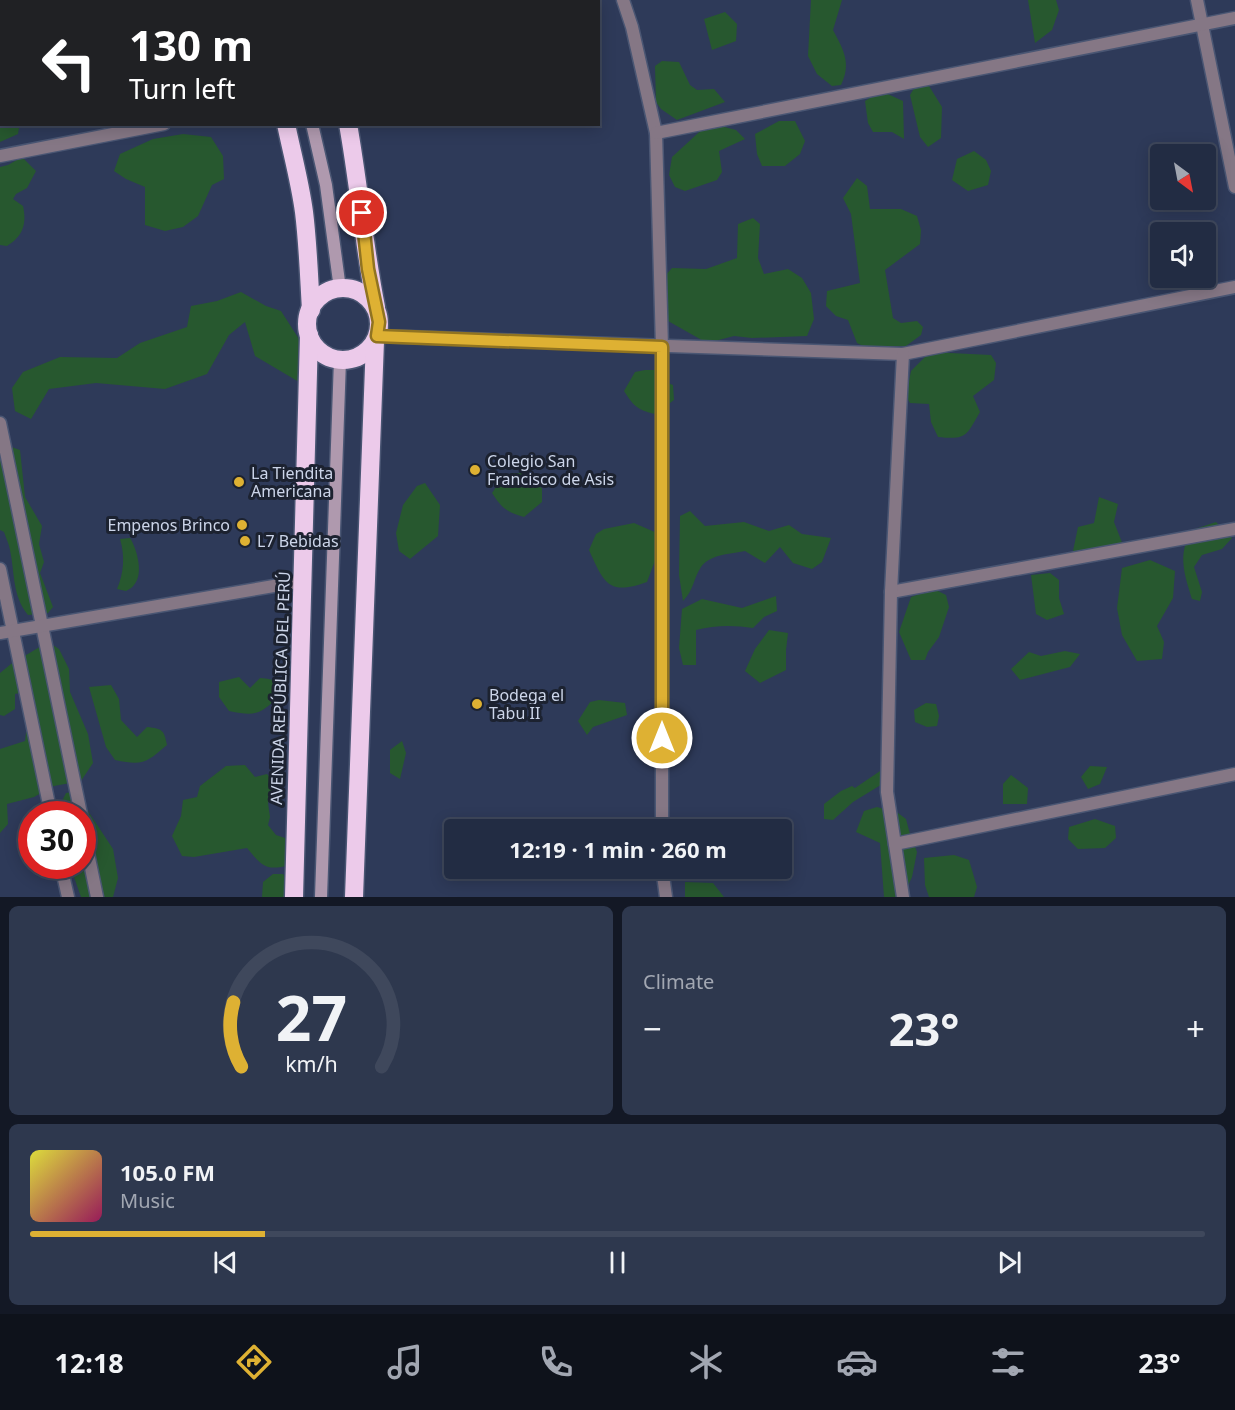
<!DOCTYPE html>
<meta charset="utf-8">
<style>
:root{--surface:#222c43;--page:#2e384e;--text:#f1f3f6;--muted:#a2a7b2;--line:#3f485c;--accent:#deb133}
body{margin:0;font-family:"Noto Sans",sans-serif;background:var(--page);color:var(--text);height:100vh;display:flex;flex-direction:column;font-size:22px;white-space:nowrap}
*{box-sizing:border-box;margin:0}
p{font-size:20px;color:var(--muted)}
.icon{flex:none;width:33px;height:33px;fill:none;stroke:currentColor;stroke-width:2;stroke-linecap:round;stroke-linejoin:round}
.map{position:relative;height:897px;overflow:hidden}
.panel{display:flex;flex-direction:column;gap:9px;padding:9px;background:#131825;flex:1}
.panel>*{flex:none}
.hud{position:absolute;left:0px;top:0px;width:600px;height:126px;box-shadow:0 3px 15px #0003,0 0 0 2px var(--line);background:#202124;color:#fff;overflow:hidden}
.needle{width:39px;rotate:148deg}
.controls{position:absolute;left:1150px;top:144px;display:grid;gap:12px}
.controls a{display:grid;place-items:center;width:66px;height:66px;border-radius:6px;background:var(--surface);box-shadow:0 3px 15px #0003,0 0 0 2px var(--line);font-size:30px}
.speed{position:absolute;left:18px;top:801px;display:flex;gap:12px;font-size:30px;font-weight:700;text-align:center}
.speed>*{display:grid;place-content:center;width:78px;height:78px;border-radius:50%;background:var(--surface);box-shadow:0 3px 15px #0003,0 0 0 2px var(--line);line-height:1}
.speed .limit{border:9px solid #d22;background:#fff;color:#111}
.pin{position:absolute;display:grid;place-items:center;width:51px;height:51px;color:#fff;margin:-26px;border:3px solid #fff;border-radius:50%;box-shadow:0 2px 6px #0007}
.me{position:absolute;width:66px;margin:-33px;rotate:0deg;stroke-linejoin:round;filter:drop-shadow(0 0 4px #0008)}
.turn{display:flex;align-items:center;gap:21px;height:126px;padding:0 30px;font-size:27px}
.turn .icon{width:78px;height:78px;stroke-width:2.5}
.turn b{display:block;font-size:42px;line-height:51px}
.big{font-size:45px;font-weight:700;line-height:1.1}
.panel .card{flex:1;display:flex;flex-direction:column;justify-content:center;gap:9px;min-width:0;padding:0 21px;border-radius:9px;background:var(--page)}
.panel .dial{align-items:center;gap:0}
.dial svg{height:156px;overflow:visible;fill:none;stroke:var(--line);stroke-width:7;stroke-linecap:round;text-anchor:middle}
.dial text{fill:var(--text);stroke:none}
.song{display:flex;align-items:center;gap:18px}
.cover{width:72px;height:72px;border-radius:9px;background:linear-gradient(135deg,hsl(60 70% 55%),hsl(330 70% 35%))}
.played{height:6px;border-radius:3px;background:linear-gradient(90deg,var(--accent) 20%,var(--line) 20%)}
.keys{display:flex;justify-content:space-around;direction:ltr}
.heat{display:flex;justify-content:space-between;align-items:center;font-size:33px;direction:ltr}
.panel .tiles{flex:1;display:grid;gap:9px;grid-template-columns:1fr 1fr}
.card:last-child{grid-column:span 2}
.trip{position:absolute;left:444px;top:819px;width:348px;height:60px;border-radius:6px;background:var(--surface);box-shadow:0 3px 15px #0003,0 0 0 2px var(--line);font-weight:700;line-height:60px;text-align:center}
.tab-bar{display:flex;height:96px;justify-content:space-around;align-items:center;background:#0e121b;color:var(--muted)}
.tab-bar .icon{width:42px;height:42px}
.tab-bar .selected{color:var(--accent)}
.tab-bar b{font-size:27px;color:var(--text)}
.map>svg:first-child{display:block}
</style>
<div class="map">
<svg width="1235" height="897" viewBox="0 0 1235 897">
<rect width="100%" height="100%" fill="#2e3a59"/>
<g fill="#27582f">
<polygon points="0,0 61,0 62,1 2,2 2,124 18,125 19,128 18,134 0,142"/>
<path d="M811,0H842L833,30C843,49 852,63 841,85L832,86L817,74L808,56Z"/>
<polygon points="1028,0 1056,0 1059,10 1052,30 1035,43"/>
<polygon points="725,12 737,24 736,41 712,50 704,19"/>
<polygon points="662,61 679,62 690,85 697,90 714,89 725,102 677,120 661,109 656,102 655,66"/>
<polygon points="916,85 929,86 942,107 941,138 928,147 920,137 910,95"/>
<polygon points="881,91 903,101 904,139 892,132 873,132 868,123 865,101"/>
<polygon points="779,121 795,121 805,141 800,154 785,166 762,166 757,154 755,134"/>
<polygon points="709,123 736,130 745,139 719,151 722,172 717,180 685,191 675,187 669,175 672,157"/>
<polygon points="183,134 211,137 223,156 224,179 212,185 198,216 183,227 165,231 145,225 145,187 126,179 114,171 120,154 153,139"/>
<polygon points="974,151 986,160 991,171 988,185 968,191 952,180 957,159"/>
<path d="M22,157L36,171L27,188L16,194L13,199L23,206C27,224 23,236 7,246L0,245V167L8,165Z"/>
<polygon points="857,178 867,186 870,209 901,209 917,216 921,230 920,244 885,270 893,318 901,323 917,321 923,327 921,335 906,346 865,347 857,343 848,320 836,316 826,306 827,291 860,283 851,214 843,198"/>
<polygon points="753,218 760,224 758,258 764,274 788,269 802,278 811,293 814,319 807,336 752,338 734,336 707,343 668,321 661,304 662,279 672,268 706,269 737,258 738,224"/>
<polygon points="241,292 266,306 281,311 299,339 306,363 299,382 255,356 245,322 229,335 207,374 165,389 96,383 49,389 31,419 15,411 12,388 23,372 60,357 117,358 140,343 187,327 191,306 217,301"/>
<path d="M930,352L991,355L996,363L994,380L973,396L980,412C966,436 967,440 938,437L931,422L929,404L910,403L906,396L911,371Z"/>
<path d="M645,370H656L658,379L673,385L674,400L655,414C637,410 633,405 624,391L635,372Z"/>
<path d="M6,445L20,450L25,497L42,526L39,544L44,562L40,573L53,607L48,613L28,615C12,595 15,574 10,550C9,544 6,538 4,532L0,530V449Z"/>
<path d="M514,473H524L527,482L542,488V502L524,517C506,512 502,508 492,493L504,475Z"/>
<polygon points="425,483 440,505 438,536 410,559 399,551 396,533 403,505 417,486"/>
<polygon points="1099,497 1118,504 1114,522 1123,545 1095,551 1073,551 1078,527 1094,523"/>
<path d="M690,511L705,526L744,522L769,531L789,525L802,534L831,538L822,562L812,569L793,563L780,547L765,563L745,551C731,554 710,554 701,567C693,579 694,590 683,601L679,575L680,516Z"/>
<path d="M1216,522L1232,538L1222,549L1202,555L1194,567L1202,592L1200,601L1192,599C1187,583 1180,563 1185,546C1187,540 1192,534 1195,529Z"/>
<path d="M634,523L657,533L659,550L647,582C608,596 604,583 589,550L596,534L604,529Z"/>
<path d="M130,538C137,549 144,574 134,585C132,588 129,589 126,591L117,589C124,572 125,556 120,539Z"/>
<polygon points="1150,560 1175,571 1173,598 1157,626 1164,642 1162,659 1137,661 1122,635 1117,608 1122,568"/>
<polygon points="1050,573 1059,580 1059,598 1064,614 1047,620 1036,614 1031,575"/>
<polygon points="934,589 946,595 949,607 939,637 928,652 925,660 911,660 899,632 911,597"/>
<path d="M776,596L777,611L764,617L753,628C734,625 715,625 696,630V665H683L679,648L682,609L702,599L742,608Z"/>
<polygon points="769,630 788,633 786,650 786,670 760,683 745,671 755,649"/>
<polygon points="43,645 53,645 59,649 69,669 70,692 88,734 93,763 81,781 54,786 34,797 7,804 8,824 0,833 0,749 25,741 27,724 23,692 15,694 15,709 4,716 0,715 0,673 11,664"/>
<polygon points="1065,651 1080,654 1070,667 1020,680 1011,669 1029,652 1041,656"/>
<path d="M239,677L250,688L260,678C276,679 277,681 280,696C259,714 257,717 229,711L219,697V682Z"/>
<path d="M111,685L119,699L121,720L137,737L147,727C163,729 164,730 167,745C146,763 143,766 115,760L106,747L89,687Z"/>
<polygon points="599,700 625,703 627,715 593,727 587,735 578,721 590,702"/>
<polygon points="926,703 936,704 939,716 937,726 927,727 915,722 914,710"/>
<polygon points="402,741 406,753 400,779 390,773 390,750"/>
<path d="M245,765L255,777L267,774L273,781L277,790L268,803L270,817L268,825L276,835L288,839L291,865C265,871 263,867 247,848L194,857L182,856L172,836L181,816L183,800L197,797L200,786L226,766Z"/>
<polygon points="1090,766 1107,767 1100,784 1088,789 1081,777"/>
<polygon points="886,767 884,783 853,802 833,820 824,819 824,804 841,791 852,786 855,788"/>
<polygon points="1011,775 1028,788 1027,804 1003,804 1003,784"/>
<polygon points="79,791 88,811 113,849 118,878 113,897 81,897 74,877 58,866 82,866 82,814 57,814 59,807 66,793"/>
<polygon points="877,807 898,813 906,819 910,834 917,852 912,877 905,892 895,891 896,897 884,897 880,843 856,832 864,811"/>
<polygon points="1095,819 1115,826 1116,838 1105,848 1078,849 1068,839 1069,827"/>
<polygon points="954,855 969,860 977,887 974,897 929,897 925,885 924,858"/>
<polygon points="273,874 283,874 291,885 291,897 262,897 263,882"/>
<polygon points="685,882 713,883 724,897 685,897"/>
</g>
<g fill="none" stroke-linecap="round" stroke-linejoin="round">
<g stroke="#4a5673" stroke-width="15">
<g id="street">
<polyline points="623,0 632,27 656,133 662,347 662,830"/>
<polyline points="1197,0 1235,187"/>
<polyline points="656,133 1235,18"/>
<polyline points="0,156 164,124"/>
<polyline points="377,336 903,354 1235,287"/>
<polyline points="0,423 81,814"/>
<polyline points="0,569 51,814"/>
<polyline points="891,592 1235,529"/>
<polyline points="0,633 303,581"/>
<polyline points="82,824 97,897"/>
<polyline points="895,844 1235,774"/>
<polyline points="61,866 68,897"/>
<polyline points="662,868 666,897"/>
<polyline points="903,897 887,792 891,592 903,354"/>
</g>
</g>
<g stroke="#4a5673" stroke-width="15">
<g id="secondary">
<polyline points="276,0 277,2"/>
<polyline points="312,124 326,185 340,289"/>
<polyline points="321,897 340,360"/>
</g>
</g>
<g stroke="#4a5673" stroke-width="21">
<g id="highway">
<polyline points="251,0 251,2"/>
<polyline points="313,0 314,2"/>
<path d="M286,124C292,153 300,182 304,212C308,244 309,277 311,310"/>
<path d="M348,124C359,185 364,247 376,307"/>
<circle cx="343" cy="324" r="36"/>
<polyline points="294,897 309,335"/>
<polyline points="354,897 375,341"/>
</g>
</g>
<use href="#street" stroke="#857785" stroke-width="12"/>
<use href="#secondary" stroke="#af99ae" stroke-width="12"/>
<use href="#highway" stroke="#eccaea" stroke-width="18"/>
</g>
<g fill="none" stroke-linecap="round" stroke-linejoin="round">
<g stroke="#907321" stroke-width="15">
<polyline id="route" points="362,213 368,269 379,322 377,336 662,347 662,738"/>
</g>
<use href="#route" stroke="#deb133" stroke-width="10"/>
</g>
<g fill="#deb133" stroke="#1c2230" stroke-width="2">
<circle cx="475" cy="470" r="6"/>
<circle cx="239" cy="482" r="6"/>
<circle cx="242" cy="525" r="6"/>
<circle cx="245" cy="541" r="6"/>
<circle cx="477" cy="704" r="6"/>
</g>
<g text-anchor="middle" stroke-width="6" stroke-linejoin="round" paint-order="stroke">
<g font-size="16" fill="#ccd5e9" stroke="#1c2230" text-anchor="start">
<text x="487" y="467">Colegio San<tspan x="487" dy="18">Francisco de Asis</tspan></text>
<text x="251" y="479">La Tiendita<tspan x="251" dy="18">Americana</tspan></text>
<text x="230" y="531" text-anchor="end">Empenos Brinco</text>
<text x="257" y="547">L7 Bebidas</text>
<text x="489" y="701">Bodega el<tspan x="489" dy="18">Tabu II</tspan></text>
</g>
<g font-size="16" fill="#ccd5e9" stroke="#1c2230">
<text transform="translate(280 688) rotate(-88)" y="6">AVENIDA REPÚBLICA DEL PERÚ</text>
</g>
</g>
</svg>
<div class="controls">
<a><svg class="needle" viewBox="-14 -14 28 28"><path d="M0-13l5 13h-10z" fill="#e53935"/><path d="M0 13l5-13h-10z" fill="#a2a7b2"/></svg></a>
<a><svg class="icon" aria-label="sound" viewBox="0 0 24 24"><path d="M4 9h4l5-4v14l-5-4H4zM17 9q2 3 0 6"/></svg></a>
</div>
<div class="speed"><div class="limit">30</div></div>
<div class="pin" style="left:362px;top:213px;background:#d93025"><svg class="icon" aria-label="arrive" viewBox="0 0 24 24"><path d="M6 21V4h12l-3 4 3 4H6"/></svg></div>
<svg class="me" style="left:662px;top:738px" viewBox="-20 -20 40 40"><circle r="17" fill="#deb133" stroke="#fff" stroke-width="3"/><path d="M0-11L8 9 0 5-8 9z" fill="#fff"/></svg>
<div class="trip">12:19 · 1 min · 260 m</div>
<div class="hud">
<div class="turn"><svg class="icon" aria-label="left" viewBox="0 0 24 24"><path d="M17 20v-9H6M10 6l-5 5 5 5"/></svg><div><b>130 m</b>Turn left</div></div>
</div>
</div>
<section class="panel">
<div class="tiles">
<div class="card dial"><svg viewBox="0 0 100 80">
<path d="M14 69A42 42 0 1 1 86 69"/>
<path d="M14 69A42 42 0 0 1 10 36" stroke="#deb133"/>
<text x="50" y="56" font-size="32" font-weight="700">27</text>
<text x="50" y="72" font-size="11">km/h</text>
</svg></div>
<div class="card"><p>Climate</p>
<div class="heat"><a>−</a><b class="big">23°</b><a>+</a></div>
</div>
<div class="card">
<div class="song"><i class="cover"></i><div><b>105.0 FM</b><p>Music</p></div></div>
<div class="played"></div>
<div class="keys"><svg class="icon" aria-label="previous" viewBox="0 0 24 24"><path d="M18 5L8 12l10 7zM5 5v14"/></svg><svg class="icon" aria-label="pause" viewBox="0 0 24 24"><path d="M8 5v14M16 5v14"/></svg><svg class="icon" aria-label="next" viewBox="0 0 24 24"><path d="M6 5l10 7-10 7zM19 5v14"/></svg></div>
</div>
</div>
</section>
<nav class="tab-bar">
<b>12:18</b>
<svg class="icon selected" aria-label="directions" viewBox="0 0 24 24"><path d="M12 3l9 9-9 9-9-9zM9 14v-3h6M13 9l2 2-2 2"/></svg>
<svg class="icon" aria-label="music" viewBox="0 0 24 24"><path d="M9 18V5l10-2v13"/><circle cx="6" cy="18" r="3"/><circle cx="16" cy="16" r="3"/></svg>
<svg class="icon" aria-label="phone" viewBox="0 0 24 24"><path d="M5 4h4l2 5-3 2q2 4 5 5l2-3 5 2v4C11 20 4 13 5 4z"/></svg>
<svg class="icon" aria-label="climate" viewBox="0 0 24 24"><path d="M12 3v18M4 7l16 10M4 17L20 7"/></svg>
<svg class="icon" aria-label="car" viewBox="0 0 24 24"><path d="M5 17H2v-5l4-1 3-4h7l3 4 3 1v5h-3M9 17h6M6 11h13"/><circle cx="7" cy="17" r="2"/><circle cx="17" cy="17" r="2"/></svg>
<svg class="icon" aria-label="filters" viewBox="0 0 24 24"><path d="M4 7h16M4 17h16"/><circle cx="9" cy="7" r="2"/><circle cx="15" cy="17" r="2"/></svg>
<b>23°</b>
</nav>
